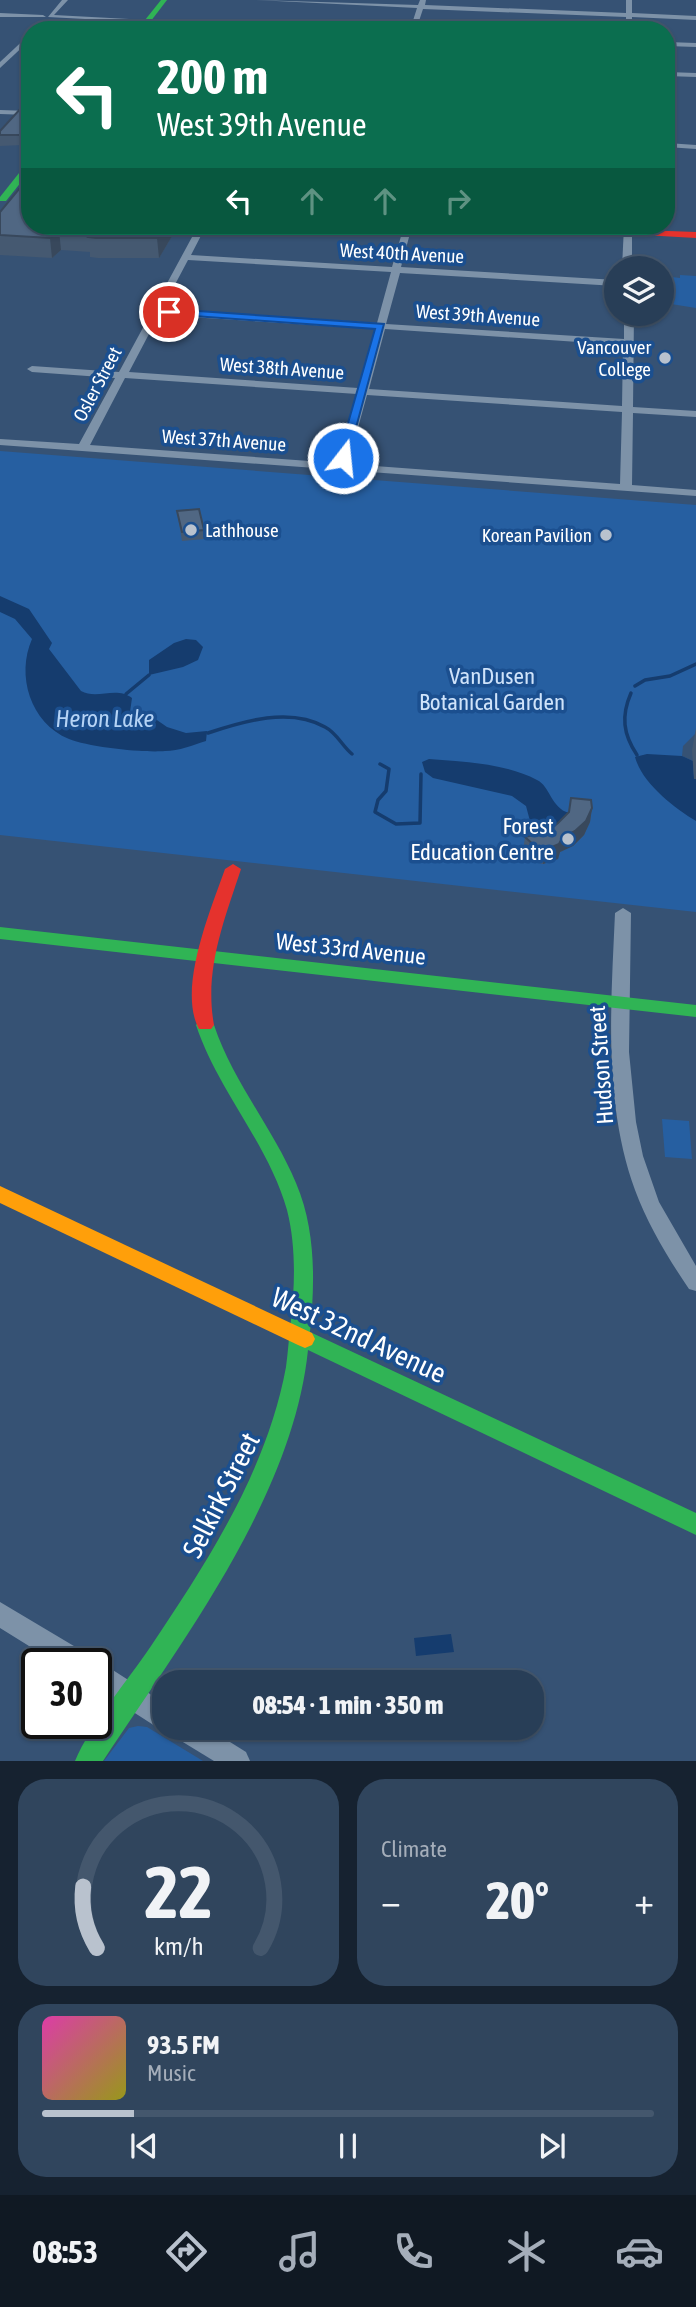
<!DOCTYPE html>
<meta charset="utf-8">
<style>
:root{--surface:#283e57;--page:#30455d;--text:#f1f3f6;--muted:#a5aeba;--line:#44576d;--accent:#b9c2ce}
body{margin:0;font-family:"Asap Condensed",sans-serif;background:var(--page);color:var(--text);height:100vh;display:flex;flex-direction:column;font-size:26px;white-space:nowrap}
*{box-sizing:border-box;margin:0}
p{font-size:23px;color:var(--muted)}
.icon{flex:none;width:38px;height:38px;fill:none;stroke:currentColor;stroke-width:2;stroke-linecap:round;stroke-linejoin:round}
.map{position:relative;height:1761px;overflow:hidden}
.sheet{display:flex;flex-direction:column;gap:18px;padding:18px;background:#162230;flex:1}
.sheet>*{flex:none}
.top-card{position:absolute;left:21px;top:21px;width:654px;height:214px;border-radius:28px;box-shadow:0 2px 5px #0004,0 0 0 2px var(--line);background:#0b6e4f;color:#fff;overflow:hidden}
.buttons{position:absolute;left:604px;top:256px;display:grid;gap:14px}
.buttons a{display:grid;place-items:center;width:70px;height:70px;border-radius:50%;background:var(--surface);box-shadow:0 2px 5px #0004,0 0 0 2px var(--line);font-size:35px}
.speed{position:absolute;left:21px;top:1648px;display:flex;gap:14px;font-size:35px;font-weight:700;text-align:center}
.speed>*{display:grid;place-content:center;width:91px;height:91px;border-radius:50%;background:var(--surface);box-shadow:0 2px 5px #0004,0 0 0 2px var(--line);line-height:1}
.speed .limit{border:4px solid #111;border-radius:10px;background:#fff;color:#111}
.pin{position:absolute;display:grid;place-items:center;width:60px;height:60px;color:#fff;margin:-30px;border:4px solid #fff;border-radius:50%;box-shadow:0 2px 7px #0007}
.me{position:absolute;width:77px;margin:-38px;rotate:16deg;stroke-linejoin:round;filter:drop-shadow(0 0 5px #0008)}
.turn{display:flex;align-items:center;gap:24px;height:147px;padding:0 21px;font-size:32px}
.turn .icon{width:91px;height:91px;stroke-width:2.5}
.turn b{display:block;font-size:49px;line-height:60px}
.lanes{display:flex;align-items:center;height:66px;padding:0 21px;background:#0003;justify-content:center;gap:35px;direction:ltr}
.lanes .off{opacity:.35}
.big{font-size:52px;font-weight:800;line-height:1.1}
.sheet .widget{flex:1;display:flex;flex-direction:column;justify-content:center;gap:10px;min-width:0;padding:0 24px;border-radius:28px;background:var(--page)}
.sheet .dial{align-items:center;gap:0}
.dial svg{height:182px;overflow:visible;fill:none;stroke:var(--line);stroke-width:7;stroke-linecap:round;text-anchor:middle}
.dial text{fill:var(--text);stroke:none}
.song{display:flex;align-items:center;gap:21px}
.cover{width:84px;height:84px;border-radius:10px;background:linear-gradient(135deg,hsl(320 70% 55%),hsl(60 70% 35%))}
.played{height:7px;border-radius:4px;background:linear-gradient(90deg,var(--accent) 15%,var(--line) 15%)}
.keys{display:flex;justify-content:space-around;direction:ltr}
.heat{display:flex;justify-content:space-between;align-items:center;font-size:38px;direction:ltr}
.sheet .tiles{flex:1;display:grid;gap:18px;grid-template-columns:1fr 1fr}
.widget:last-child{grid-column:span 2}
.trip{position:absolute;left:152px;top:1670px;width:392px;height:70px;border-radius:28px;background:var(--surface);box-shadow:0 2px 5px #0004,0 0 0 2px var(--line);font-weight:800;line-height:70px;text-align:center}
.tab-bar{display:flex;height:112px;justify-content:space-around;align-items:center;background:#101923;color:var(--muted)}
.tab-bar .icon{width:49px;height:49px}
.tab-bar .on{color:var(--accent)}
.tab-bar b{font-size:32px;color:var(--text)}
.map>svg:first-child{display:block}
</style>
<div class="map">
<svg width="696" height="1761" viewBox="0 0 696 1761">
<rect width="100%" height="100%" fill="#365274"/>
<g fill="#265fa1">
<polygon points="680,275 696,276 696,308 671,304 672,277 680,278"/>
<polygon points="0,451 696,505 696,733 683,746 682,756 693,761 694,778 696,779 696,912 0,835"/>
<polygon points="662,1119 689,1121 692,1159 665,1157"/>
<polygon points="138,1726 147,1727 203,1761 104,1761 129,1728"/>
</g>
<g fill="#153c6e">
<path d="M0,596L29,609L52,643L49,649L81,691C97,700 116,686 132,698L130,712L141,719L154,718L167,727L186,733L207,731L206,741C193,745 179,751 165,751C144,753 88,747 69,739C30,723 16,675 32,639L15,619L0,612Z"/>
<polygon points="186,639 196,640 203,647 198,660 183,667 149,675 149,660 174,643"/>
<path d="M647,754L682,756L693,761L694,778L696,779V821C674,808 642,783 635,757Z"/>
<path d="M429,759C464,762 505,763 537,780C550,786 551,808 569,813L554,833L541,828L526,836L520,835L519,830L530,821L526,806L512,796L433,778L425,772L422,762Z"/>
<polygon points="451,1634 454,1652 416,1656 414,1638"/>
</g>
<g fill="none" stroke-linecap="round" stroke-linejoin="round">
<g stroke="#153c6e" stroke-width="3.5">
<polyline points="635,686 645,680 670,676 696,664"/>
<path d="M631,693C621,716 623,734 637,755"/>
<polyline points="126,694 149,675"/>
<path d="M208,733C244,721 290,707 325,727C337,733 342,746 352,754"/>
<polyline points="380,764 389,769 386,791 378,800 375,812 396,824 420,823 421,774"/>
</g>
<g fill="#7d92a8" fill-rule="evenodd">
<polygon points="62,0 68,0 54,15 339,30 288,30 48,17"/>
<polygon points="256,0 418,5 420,0 426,0 425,5 626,13 626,0 632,0 632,13 696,16 696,20 632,17 632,30 626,30 626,17 423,9 416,30 410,30 417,8"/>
<polygon points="0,13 43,15 46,17 0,17"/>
<polygon points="30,34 30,40 0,68 0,62"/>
<polygon points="667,42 696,43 696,47 667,46"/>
<polygon points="667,72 696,73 696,77 667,76"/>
<polygon points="0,110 30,111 30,115 0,114"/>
<polygon points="667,143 696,145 696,149 667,147"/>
<path d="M198,226H206L191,255L392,267L404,226H412L401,267L616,280V286L400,273L386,324L624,339V313H634L633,407L696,411V417L633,413L632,485L696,490V496L0,445V439L79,444L115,378L32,372L27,369L32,366L119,372ZM188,260L391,272L377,323L162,309ZM159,315L375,329L358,388L129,372ZM385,329L623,345L622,406L369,389ZM125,378L357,394L337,463L90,445ZM367,395L622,412L620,484L348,464Z"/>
<polygon points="624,226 632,226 632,268 622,268"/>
<path d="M623,908L631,913L629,1052L636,1122L643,1156L659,1202L696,1266V1291L689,1289C668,1258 648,1225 635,1190C603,1102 611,1005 615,913Z"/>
<polygon points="0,1602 89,1655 92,1664 96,1662 105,1665 164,1703 164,1727 169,1727 164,1729 155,1726 96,1688 96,1664 58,1664 0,1628"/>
<polygon points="170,1727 206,1727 246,1752 250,1761 214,1761 173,1736"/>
</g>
<g fill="#30b455" fill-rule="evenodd">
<polygon points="161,0 167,0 144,30 137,30"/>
<polygon points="27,163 30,163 30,171 6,201 0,201 0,197"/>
<polygon points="0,927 696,1005 696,1017 0,939"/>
<path d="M205,1019L211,1021L214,1025C233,1082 273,1128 296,1183C316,1230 315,1282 310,1332L696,1513V1535L308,1350C293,1497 182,1641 103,1761H75C90,1725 128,1680 151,1646C208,1561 267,1470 286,1367C288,1352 289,1336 291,1320C295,1284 296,1245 287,1210C268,1143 218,1091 196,1025L199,1021Z"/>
</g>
<polygon fill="#ff9f0a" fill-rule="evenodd" points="0,1186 312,1333 315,1339 312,1345 305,1348 298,1345 0,1203"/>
<g fill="#e5322d" fill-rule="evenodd">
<polygon points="532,226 696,232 696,238 536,229"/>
<path d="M233,864L241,869C224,921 204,970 214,1025L211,1029H199C177,989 211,909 225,869Z"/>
</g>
</g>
<g fill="#455971">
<polygon points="30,107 30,137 23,145 0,146 0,131"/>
<polygon points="0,212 178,226 159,258 98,258 90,257 90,252 61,250 52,258 0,255"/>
<polygon points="177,511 204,530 204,539 182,541"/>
<polygon points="696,728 696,779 694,779 692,750"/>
<polygon points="592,808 590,822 584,835 573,846 560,852 558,859 543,864 535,862 523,851 525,837 548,831"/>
</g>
<g fill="#38485c">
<polygon points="30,125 30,137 23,145 22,135"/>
<polygon points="165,226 178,226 159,258 157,238"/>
<polygon points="59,230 61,250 52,258 50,238"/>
<polygon points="592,808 590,822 584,835 573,846 560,852 558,859 543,864 545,850 562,838"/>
</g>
<g fill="#506783" stroke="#38485c" stroke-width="2">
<polygon points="22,107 30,107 30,125 22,135 0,135 0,131"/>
<polygon points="19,189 30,190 30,226 165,226 157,238 96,238 88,237 91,232 59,230 50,238 0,235 0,212"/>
<polygon points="199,509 204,530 182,532 177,511"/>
<polygon points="571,798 591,800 592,808 586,821 575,831 562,838 559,844 545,850 536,847 525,837 548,831 558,823 569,812"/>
</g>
<polygon fill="#1a73e8" stroke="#114b97" stroke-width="2" points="169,309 384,324 347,461 338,458 375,329 166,314 164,312"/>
<g fill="#b9c2ce" stroke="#1b4f8f" stroke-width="2.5">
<circle cx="665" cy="358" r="7"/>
<circle cx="191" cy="530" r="7"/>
<circle cx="606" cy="535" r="7"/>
<circle cx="568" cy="839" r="7"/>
</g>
<g text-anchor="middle" stroke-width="7" stroke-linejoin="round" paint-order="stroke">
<g font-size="19" fill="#fff" stroke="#1b4f8f">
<text transform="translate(402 253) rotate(3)" y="7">West 40th Avenue</text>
<text transform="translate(478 315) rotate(4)" y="7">West 39th Avenue</text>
<text transform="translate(282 368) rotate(4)" y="7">West 38th Avenue</text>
<text transform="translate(97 384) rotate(-62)" y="7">Osler Street</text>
<text transform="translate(224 440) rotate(4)" y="7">West 37th Avenue</text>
</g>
<g font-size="19" fill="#fff" stroke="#1b4f8f" text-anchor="end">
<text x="651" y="354">Vancouver<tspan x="651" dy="22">College</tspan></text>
<text x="205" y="537" text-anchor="start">Lathhouse</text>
<text x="592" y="542">Korean Pavilion</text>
</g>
<g font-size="23" fill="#cfe3fa" stroke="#1b4f8f">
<text x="492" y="684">VanDusen<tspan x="492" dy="26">Botanical Garden</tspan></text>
</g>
<g font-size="23" fill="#fff" stroke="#1b4f8f" text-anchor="end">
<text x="554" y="834">Forest<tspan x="554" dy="26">Education Centre</tspan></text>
</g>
<g font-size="23" fill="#fff" stroke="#1b4f8f">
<text transform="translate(351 949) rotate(6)" y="8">West 33rd Avenue</text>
<text transform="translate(601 1065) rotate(-94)" y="8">Hudson Street</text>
</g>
<g font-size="24" font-style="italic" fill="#b5d3f5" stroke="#1b4f8f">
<text x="105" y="727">Heron Lake</text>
</g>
<g font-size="28" fill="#fff" stroke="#1b4f8f">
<text transform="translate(359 1335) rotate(25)" y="10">West 32nd Avenue</text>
<text transform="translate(221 1495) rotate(-63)" y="10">Selkirk Street</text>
</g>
</g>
</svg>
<div class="buttons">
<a><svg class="icon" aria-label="layers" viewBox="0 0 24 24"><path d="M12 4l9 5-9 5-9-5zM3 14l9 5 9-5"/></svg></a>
</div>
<div class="speed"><div class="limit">30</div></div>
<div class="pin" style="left:169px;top:312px;background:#d93025"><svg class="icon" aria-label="arrive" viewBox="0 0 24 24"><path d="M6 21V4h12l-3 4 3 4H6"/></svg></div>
<svg class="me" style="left:343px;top:458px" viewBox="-20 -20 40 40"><circle r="17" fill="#1a73e8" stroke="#fff" stroke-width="3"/><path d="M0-11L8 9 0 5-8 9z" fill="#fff"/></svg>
<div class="trip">08:54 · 1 min · 350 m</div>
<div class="top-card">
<div class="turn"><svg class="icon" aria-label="left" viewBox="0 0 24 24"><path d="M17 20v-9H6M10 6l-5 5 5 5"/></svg><div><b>200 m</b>West 39th Avenue</div></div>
<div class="lanes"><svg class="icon" aria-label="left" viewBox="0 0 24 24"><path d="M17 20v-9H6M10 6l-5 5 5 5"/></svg><svg class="icon off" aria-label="ahead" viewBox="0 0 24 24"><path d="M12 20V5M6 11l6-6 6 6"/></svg><svg class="icon off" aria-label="ahead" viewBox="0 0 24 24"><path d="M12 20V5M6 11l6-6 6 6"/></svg><svg class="icon off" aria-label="right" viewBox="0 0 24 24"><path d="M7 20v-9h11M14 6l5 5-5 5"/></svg></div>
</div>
</div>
<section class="sheet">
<div class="tiles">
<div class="widget dial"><svg viewBox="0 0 100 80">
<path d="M14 69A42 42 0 1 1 86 69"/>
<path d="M14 69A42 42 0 0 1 8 42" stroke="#b9c2ce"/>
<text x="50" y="56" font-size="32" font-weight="700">22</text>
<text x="50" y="72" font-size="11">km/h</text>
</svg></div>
<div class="widget"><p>Climate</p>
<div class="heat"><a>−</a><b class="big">20°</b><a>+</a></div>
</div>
<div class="widget">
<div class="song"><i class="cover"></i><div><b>93.5 FM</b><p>Music</p></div></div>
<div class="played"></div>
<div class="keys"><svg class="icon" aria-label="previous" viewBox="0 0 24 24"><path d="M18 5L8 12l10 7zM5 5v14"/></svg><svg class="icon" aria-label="pause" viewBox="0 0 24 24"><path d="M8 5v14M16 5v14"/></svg><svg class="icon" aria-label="next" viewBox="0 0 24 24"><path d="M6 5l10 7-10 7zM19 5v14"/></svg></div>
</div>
</div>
</section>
<nav class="tab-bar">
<b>08:53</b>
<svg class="icon on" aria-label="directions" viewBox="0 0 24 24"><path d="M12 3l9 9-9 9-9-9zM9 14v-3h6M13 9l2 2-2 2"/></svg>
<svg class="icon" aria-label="music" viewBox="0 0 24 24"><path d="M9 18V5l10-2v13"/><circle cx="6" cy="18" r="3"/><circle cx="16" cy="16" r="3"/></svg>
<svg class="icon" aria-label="phone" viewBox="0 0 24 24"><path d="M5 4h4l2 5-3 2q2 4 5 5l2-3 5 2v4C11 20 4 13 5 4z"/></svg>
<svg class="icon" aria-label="climate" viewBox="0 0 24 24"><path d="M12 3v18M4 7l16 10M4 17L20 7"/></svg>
<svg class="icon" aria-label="car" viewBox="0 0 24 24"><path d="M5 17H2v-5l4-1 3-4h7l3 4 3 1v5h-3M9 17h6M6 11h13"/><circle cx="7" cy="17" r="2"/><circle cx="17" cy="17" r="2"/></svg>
</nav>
